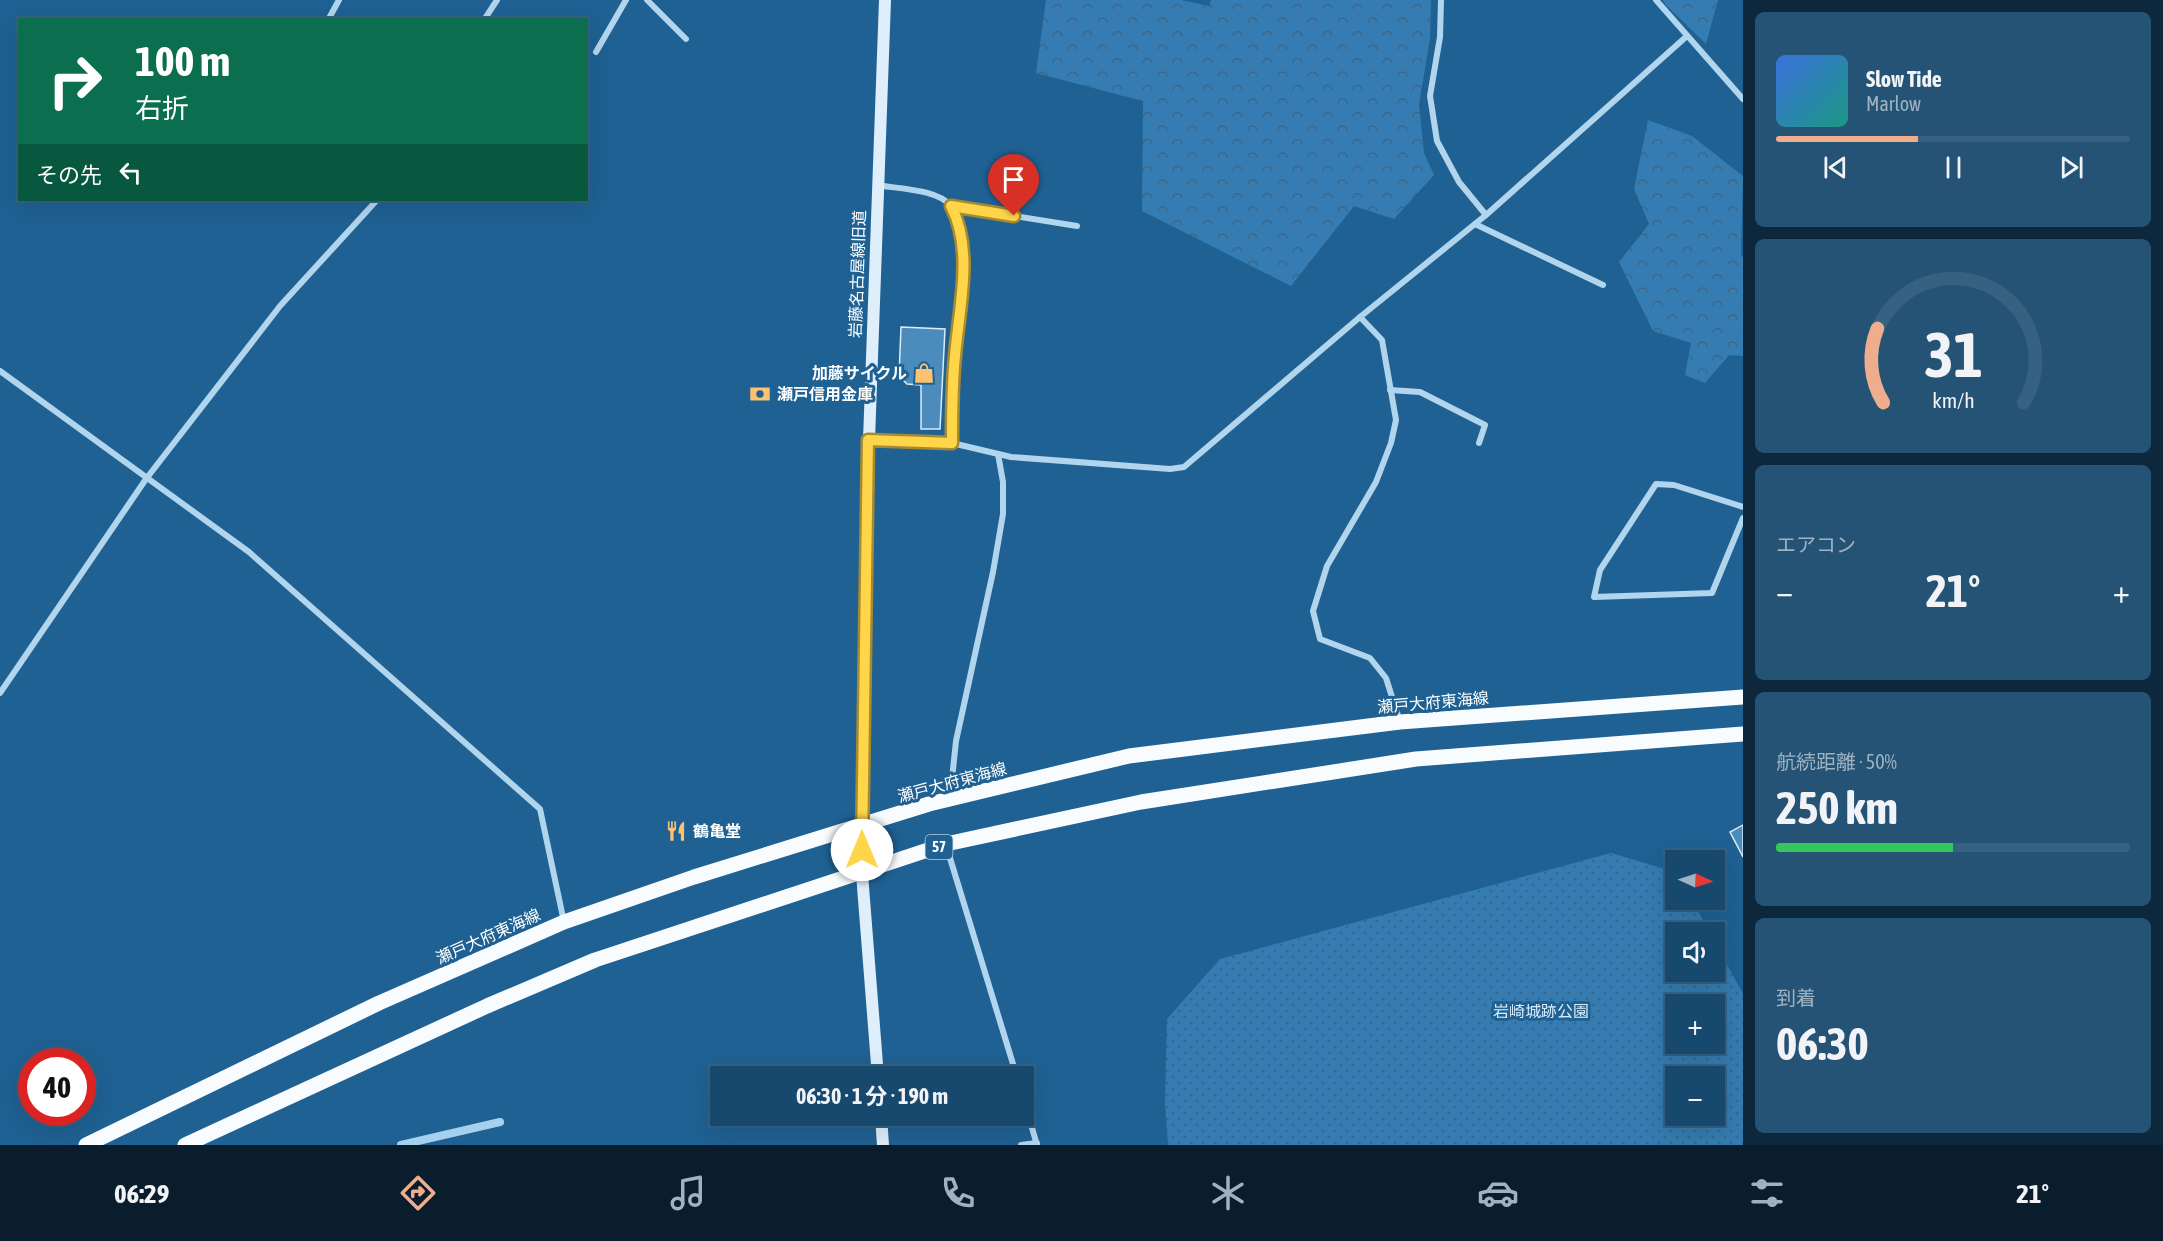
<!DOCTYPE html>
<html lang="ja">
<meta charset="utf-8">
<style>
:root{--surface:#17496e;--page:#245376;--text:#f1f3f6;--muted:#9eb2c2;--line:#366181;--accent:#eead8d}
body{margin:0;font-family:"Asap Condensed","Noto Sans JP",sans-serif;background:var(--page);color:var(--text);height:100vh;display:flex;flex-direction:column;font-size:22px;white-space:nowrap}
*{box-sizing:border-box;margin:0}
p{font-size:20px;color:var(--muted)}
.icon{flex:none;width:33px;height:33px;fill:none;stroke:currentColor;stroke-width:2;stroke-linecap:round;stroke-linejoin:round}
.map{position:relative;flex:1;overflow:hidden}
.sheet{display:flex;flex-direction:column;gap:12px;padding:12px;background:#0d283c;width:420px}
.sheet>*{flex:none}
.top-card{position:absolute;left:18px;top:18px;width:570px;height:183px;border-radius:0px;box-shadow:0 6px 24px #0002,0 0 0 2px var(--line);background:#0b6e4f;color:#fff;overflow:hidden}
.needle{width:39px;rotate:93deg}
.controls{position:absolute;left:1665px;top:850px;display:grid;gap:12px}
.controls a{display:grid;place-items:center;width:60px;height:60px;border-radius:0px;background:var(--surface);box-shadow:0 6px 24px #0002,0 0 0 2px var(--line);font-size:30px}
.speed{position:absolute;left:18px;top:1048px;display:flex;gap:12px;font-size:30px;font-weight:700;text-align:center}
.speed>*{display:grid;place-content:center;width:78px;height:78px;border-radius:50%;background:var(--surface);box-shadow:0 6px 24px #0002,0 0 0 2px var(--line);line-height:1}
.speed .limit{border:9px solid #d22;background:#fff;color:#111}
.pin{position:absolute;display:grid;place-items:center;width:51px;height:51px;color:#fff;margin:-62px -26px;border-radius:50% 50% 50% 0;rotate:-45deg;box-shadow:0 0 6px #0007}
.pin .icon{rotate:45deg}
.me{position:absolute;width:66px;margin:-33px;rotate:0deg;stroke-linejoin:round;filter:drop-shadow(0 0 4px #0008)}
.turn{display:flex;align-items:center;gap:21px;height:126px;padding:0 18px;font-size:27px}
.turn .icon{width:78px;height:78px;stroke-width:2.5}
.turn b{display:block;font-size:42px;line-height:51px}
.then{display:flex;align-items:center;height:57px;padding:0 18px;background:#0003;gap:12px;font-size:22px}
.big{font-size:45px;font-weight:700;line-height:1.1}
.sheet .widget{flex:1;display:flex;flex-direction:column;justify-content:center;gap:9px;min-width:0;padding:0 21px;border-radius:9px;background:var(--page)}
.sheet .dial{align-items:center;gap:0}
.dial svg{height:156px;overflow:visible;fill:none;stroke:var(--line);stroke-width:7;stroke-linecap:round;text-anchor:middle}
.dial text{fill:var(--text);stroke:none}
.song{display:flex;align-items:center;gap:18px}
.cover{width:72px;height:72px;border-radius:9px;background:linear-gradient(135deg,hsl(220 70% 55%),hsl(170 70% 35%))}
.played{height:6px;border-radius:3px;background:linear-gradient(90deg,var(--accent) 40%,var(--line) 40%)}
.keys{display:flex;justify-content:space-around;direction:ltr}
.heat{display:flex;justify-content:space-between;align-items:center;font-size:33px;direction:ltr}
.charge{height:9px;border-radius:4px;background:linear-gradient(90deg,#34c759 50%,var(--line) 0)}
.trip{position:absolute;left:710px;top:1066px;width:324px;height:60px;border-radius:0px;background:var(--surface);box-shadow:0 6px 24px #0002,0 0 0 2px var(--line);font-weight:700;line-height:60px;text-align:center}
.dock{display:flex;height:96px;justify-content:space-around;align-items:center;background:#091d2c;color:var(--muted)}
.dock .icon{width:42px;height:42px}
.dock .active{color:var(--accent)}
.dock b{font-size:27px;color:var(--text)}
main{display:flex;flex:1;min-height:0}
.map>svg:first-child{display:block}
</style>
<main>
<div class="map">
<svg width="1743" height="1145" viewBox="0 0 1743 1145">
<defs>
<pattern id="forest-crowns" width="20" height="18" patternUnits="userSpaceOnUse" patternTransform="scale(1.5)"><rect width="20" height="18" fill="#347cb1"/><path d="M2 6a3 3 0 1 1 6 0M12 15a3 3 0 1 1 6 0" fill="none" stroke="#3f6684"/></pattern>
<pattern id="park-dots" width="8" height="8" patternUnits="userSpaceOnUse" patternTransform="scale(1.5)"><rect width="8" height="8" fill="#347cb1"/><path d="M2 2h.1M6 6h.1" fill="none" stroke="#3f6684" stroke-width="1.8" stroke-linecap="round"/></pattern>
</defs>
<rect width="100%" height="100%" fill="#1f6193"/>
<g fill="url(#forest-crowns)">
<polygon points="1046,0 1181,0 1209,6 1211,0 1431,0 1430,39 1419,104 1424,153 1434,175 1394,219 1354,206 1291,286 1142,211 1143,101 1036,73"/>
<polygon points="1663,0 1718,0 1706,44 1666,5"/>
<polygon points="1648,120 1692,136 1743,176 1741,254 1743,258 1743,356 1729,355 1705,383 1685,375 1691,343 1653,331 1619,262 1649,224 1634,189"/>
</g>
<path fill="url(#park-dots)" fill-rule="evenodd" d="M1611,853L1675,872L1676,900H1692L1710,933H1676V972H1714L1715,942L1743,994V1145H1168L1165,1104L1167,1019L1220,959ZM1676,1005H1714V1044H1676ZM1676,1077H1714V1116H1676Z"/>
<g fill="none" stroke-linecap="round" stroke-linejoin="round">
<polyline stroke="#a5d1ef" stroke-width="8" points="401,1145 500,1122"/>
</g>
<g fill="#4c8cbc" stroke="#d8ecfa" stroke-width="1.5">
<polygon points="901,327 945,329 940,429 921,429 921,385 907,384 899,376"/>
<polygon points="1743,825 1743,857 1730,832"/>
</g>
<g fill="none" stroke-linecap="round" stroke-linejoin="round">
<g stroke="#b2d5ee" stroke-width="6">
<polyline points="647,0 686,39"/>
<polyline points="1441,0 1440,37 1430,96 1437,141 1459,182 1486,215"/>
<polyline points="1656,0 1743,99"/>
<polyline points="328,20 339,0"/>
<polyline points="484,20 497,0"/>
<polyline points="596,52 626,0"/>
<path d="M877,185C899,189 937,189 951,206C975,235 955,348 952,388C951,406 952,425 952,443"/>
<polyline points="951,206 1077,226"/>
<polyline points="1475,224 1603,285"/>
<polyline points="1360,317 1382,340 1396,420 1391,443 1376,482 1327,566 1313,611 1320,639 1370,658 1386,678 1400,722"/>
<polyline points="0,371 249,552 540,809 564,922"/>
<polyline points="1390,390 1420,392 1485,425 1479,443"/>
<polyline points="869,440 952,443 1011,457 1170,469 1184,467 1360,317 1486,215 1687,36"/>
<polyline points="1743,507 1674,485 1656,484 1600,570 1594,597 1712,593 1743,518"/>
<polyline points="0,693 146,479 280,306 377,200"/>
<polyline points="950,798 956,741 993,572 1003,514 1003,482 998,454"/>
<polyline points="946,845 1017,1077"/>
<polyline points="1023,1097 1037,1145"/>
<polyline points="1021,1145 1037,1143"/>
</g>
<g stroke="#deeefa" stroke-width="12">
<polyline points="878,1077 862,874 862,826 869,440 885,0"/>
<polyline points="881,1116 883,1145"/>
</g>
<g stroke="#f9fcff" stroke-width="15">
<polyline points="86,1145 379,1003 564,922 694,877 929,804 1129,756 1400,722 1743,697"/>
<polyline points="185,1145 487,1006 595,960 946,844 1141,802 1416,759 1743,734"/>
</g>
</g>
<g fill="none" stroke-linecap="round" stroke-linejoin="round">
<g stroke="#a68a30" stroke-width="15">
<path id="route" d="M862,850L868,440L952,443C952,414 952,385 955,356C959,308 974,250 951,206L1014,216"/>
</g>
<use href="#route" stroke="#ffd54a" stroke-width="10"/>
</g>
<defs>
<g id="shop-bare" transform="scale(1.62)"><path d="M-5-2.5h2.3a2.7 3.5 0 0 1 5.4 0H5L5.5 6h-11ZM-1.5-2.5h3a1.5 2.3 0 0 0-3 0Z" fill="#fcc272" stroke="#1f6193" stroke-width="2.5" paint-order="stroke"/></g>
<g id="bank-bare" transform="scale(1.62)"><path d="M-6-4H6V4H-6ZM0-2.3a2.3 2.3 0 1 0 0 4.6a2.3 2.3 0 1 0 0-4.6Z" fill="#fcc272" stroke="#1f6193" stroke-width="2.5" paint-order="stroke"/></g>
<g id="restaurant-bare" transform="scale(1.62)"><path d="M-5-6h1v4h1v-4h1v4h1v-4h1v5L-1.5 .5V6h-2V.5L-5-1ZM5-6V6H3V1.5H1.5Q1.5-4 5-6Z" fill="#fcc272" stroke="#1f6193" stroke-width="2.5" paint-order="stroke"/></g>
</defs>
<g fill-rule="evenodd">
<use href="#shop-bare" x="924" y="373"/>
<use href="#bank-bare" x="760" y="394"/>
<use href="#restaurant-bare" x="676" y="831"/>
</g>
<g text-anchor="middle" stroke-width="6" stroke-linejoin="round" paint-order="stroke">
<rect fill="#1f6193" stroke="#bcd0df" stroke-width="1.5" x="925.5" y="835" width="27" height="24" rx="4.5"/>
<g font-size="15" font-weight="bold" fill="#fff">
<text x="939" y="852">57</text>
</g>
<g font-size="16" fill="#fff" stroke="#1f6193">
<text transform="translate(857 274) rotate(-88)" y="6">岩藤名古屋線旧道</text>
<text transform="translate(1433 702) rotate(-5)" y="6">瀬戸大府東海線</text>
<text transform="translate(952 782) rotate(-15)" y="6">瀬戸大府東海線</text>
<text transform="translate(488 936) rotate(-24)" y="6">瀬戸大府東海線</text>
</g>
<g font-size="16" font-weight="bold" fill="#fff" stroke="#1f6193" text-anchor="start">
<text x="907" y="379" text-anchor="end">加藤サイクル</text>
<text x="777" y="400">瀬戸信用金庫</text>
<text x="693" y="837">鶴亀堂</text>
</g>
<g font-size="16" fill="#d8ecfa" stroke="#1f6193">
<text x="1541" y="1017">岩崎城跡公園</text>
</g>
</g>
</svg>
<div class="controls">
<a><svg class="needle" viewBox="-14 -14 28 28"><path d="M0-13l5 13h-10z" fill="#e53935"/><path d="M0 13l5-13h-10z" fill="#9eb2c2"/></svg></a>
<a><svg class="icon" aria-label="sound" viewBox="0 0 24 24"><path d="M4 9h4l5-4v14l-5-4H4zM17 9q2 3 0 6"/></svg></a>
<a>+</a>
<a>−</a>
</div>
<div class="speed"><div class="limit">40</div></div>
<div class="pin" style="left:1014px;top:216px;background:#d93025"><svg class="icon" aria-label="arrive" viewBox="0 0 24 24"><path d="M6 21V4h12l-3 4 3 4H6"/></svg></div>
<svg class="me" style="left:862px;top:850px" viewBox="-20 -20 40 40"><circle r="19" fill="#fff"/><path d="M0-13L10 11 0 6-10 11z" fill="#ffd54a"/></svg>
<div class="trip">06:30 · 1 分 · 190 m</div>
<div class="top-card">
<div class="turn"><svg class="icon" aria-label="right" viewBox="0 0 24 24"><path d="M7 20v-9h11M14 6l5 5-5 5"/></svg><div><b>100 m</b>右折</div></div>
<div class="then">その先<svg class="icon" aria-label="left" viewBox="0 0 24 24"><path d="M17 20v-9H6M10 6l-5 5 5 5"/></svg></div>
</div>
</div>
<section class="sheet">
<div class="widget">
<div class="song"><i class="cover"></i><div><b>Slow Tide</b><p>Marlow</p></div></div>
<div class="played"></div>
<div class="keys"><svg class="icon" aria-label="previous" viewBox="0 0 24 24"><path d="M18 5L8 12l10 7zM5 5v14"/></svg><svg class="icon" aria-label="pause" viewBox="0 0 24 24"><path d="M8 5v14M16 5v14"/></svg><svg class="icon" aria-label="next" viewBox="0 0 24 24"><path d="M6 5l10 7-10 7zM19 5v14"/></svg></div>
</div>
<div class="widget dial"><svg viewBox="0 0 100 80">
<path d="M14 69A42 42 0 1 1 86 69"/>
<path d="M14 69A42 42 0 0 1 11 31" stroke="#eead8d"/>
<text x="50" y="56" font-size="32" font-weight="700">31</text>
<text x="50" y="72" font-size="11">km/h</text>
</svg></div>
<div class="widget"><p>エアコン</p>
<div class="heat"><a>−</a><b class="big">21°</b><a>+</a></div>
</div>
<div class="widget"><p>航続距離 · 50%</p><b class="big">250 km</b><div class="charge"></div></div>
<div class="widget"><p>到着</p><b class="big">06:30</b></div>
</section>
</main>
<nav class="dock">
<b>06:29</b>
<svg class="icon active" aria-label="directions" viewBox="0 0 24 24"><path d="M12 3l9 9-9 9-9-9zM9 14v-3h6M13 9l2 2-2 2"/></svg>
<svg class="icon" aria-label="music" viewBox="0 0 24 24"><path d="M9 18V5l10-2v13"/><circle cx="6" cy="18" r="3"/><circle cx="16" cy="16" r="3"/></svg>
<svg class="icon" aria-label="phone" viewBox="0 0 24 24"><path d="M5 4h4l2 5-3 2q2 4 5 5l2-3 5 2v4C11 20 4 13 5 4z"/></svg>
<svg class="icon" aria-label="climate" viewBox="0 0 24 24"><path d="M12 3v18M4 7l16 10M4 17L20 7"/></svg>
<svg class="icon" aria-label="car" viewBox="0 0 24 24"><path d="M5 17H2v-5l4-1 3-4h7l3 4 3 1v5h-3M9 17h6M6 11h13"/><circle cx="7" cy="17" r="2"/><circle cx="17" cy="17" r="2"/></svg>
<svg class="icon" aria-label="filters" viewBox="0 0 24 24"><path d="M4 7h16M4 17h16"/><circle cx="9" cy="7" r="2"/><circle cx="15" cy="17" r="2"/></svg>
<b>21°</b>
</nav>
